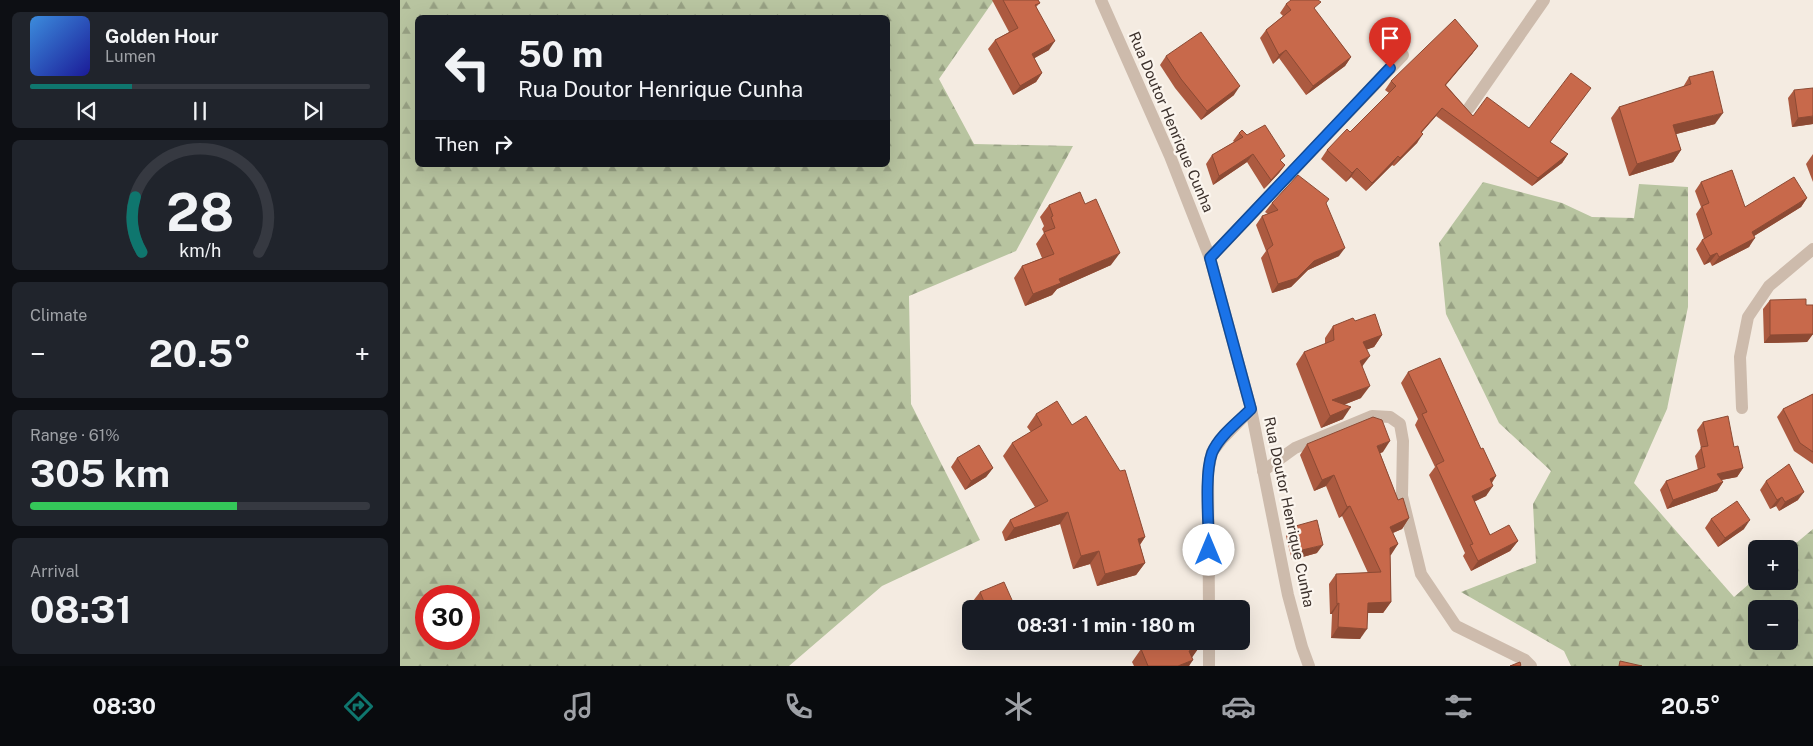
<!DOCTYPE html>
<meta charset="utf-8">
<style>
:root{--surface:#171b24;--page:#20242c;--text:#f1f3f6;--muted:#9ea1a6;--line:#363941;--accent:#0f766e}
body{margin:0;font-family:"Public Sans",sans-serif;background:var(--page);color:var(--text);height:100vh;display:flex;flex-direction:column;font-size:19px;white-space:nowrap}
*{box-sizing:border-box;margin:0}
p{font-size:16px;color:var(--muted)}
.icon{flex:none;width:28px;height:28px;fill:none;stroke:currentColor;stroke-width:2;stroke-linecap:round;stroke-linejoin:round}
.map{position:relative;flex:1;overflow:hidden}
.panel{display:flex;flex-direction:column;gap:12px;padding:12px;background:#0d0f14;width:400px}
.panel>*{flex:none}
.hud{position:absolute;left:15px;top:15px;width:475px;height:152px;border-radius:8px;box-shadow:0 5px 20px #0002;background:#171b24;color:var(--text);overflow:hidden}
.fabs{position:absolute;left:1348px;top:540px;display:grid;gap:10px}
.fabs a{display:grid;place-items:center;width:50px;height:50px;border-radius:8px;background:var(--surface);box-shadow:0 5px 20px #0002;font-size:25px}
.speed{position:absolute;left:15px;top:585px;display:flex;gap:10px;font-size:25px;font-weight:700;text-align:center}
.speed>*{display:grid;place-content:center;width:65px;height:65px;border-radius:50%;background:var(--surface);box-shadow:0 5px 20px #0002;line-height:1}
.speed .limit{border:8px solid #d22;background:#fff;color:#111}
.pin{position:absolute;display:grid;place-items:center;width:42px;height:42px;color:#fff;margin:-51px -21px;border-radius:50% 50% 50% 0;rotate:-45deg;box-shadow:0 0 5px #0007}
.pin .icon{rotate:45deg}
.me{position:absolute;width:55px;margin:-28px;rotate:0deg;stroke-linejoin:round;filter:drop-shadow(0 0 4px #0008)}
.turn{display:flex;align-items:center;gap:18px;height:105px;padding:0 20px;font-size:22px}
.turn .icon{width:65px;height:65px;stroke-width:2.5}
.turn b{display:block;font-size:35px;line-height:42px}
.then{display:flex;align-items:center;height:48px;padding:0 20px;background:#0003;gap:10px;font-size:19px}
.big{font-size:38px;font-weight:700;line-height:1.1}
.panel .widget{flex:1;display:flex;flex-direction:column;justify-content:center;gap:8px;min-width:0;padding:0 18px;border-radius:8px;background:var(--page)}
.panel .dial{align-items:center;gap:0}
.dial svg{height:130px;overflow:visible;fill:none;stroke:var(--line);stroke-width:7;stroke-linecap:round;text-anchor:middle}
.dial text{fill:var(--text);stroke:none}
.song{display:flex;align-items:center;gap:15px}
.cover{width:60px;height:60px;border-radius:8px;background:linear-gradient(135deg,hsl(210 70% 55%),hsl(240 70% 35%))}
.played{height:5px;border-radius:2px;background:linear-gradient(90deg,var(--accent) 30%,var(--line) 30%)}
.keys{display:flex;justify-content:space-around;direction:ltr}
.heat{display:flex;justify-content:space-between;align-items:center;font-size:28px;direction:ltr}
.charge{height:8px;border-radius:4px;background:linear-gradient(90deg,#34c759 61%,var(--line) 0)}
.trip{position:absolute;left:562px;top:600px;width:288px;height:50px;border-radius:8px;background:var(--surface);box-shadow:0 5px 20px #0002;font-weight:700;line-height:50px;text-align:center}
.menu{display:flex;height:80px;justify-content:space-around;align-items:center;background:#090b0e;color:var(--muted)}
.menu .icon{width:35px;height:35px}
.menu .selected{color:var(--accent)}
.menu b{font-size:22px;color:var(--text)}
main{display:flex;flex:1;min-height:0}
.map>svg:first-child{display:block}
</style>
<main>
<section class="panel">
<div class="widget">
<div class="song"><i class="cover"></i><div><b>Golden Hour</b><p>Lumen</p></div></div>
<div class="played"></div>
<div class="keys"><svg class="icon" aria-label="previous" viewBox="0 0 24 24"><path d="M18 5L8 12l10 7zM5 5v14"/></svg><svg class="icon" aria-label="pause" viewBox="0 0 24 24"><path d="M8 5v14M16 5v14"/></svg><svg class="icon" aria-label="next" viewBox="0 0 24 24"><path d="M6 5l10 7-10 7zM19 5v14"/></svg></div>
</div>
<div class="widget dial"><svg viewBox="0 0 100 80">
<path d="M14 69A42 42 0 1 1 86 69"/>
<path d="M14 69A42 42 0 0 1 10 35" stroke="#0f766e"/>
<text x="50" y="56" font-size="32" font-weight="700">28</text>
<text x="50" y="72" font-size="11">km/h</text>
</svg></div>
<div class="widget"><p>Climate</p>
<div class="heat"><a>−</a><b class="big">20.5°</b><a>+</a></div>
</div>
<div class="widget"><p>Range · 61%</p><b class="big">305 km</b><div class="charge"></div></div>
<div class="widget"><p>Arrival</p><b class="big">08:31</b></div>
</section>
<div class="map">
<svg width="1413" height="666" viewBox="0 0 1413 666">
<defs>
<pattern id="forest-firs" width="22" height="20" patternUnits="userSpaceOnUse" patternTransform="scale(1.25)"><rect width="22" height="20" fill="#b8c4a0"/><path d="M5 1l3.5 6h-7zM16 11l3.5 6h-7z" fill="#97a083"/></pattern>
</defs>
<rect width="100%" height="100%" fill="#f4ebe1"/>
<g fill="url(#forest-firs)" fill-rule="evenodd">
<path d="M0,0H594L539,79L574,144L673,146L616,251L509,296L511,404L580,540L482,586L389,666H0ZM18,18H488V165H18ZM26,596H69V639H26Z"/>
<path d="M1083,182L1162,203L1192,217L1234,218L1239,184L1288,187V307L1267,409L1234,483L1334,597L1356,578V581H1389V549L1413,529V666H1171L1164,651L1061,592L1136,563L1133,504L1151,471L1099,423L1046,314L1039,243ZM1356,609H1389V641H1356Z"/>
</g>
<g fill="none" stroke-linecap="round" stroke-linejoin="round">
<g stroke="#cdbbac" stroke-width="12">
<polyline points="701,0 770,156 810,258 851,409 888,595 902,647 909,666"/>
<polyline points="1069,108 1144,0"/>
<polyline points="810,258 1003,55"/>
<polyline points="1342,408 1340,357 1348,317 1369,286 1413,249"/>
<polyline points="863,471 895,448 972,416 990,417 1000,424 1003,441 1002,496 1021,574 1056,626 1125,660 1131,666"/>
<polyline points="809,609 808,472 812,452 822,439 851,409"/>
<polyline points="809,641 809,666"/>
</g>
</g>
<g fill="#ac5a40">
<polygon points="592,0 638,0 640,3 636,7 649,50 634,58 642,73 636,82 613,95 588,49 595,40 609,32"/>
<polygon points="886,4 915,10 951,57 945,66 906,95 879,58 873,64 860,38 866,30 883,16 880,13"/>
<polygon points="1078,46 1072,54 1046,85 1073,116 1129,128 1185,96 1150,142 1168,154 1162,163 1132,186 1036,116 1021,133 1017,143 994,166 992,165 966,191 951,177 946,182 921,159 927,150 950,132 989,93 985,90 991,81"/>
<polygon points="766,56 834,95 801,120 775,88 760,65"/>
<polygon points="1289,77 1315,124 1276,134 1281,150 1273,162 1229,176 1211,118 1219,107 1283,87"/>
<polygon points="1394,90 1413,124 1392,127 1388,98"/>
<polygon points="839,133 885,165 879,173 864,189 847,162 813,185 806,164 812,155 834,142 833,141"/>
<polygon points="1413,154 1413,182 1406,164"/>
<polygon points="1301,182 1345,207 1407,198 1401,207 1354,236 1349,247 1312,266 1310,262 1304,265 1296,249 1302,240 1304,239 1296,214 1301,207 1295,191"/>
<polygon points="872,203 926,203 939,256 908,270 891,287 872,293 861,258 866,251 856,225 862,216 868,214 865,212"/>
<polygon points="649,205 711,265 657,289 652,295 625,306 614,278 622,266 642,258 636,244 644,233 642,229 644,226 640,217"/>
<polygon points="1370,300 1406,305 1413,305 1413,334 1407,342 1364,343 1363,309"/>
<polygon points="955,321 982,335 974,347 967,349 962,367 961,398 943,405 943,419 921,428 896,364 904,352 925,344 925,338 933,326"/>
<polygon points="1008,372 1081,449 1096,476 1092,483 1086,496 1074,502 1090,535 1118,541 1110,551 1071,571 1063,556 1065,553 1029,475 1035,467 1015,425 1018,419 1001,383"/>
<polygon points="1413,394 1413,464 1394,451 1377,417 1383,409"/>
<polygon points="636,414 745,537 740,545 745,563 736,575 697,586 690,564 673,569 660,524 605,541 602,532 610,520 635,507 603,456 612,443 631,432 627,427"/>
<polygon points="1303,422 1334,447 1343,468 1337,477 1321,480 1323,482 1317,491 1267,509 1260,490 1266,481 1298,470 1295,456 1301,448 1297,430"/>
<polygon points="907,444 983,452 980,453 998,500 1009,518 1002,529 993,533 998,544 990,555 991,602 983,613 968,613 960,639 931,638 932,614 930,614 929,584 936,574 968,573 942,516 939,518 926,486 914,491 900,455"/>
<polygon points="557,458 593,468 586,477 565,490 551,467"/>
<polygon points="1366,481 1398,500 1379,511 1376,506 1370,509 1360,490"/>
<polygon points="1311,519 1344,529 1318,547 1305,528"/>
<polygon points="892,527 917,553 892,560 886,536"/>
<polygon points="580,592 616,609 577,609 573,601"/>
<polygon points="748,641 797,641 800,646 792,657 789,666 734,666 732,662 741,649 750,646"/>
</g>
<g fill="#8c4a34">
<polygon points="655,41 649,50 626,63 632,54"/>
<polygon points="1078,46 1072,54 1039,93 1045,85"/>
<polygon points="886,50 879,58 873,64 879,55"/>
<polygon points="951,57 945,66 906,95 913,86"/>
<polygon points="642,73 636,82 613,95 620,86"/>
<polygon points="840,86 834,95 801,120 807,111"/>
<polygon points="1042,108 1036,116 1015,140 1021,132"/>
<polygon points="1323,113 1315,124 1265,137 1273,125"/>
<polygon points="1413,116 1413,124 1392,127 1398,118"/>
<polygon points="1023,134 1017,143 994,166 1000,158"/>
<polygon points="1281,150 1273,162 1229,176 1237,164"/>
<polygon points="853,154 847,162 813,185 819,176"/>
<polygon points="1168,154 1162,163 1132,186 1138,178"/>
<polygon points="998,156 992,165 966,191 972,183"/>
<polygon points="885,165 879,173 864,189 871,180"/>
<polygon points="957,168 951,177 946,182 952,173"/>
<polygon points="1407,198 1401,207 1346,241 1352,232"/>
<polygon points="1355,238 1349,247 1312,266 1319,257"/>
<polygon points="945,248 939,256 908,270 891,287 872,293 878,284 914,261"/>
<polygon points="720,253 711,265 657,289 652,295 625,306 633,294 659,279"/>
<polygon points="1317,253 1310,262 1304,265 1310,256"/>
<polygon points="1413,334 1407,342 1364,343 1370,335"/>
<polygon points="982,335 974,347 955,354 963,342"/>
<polygon points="970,356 961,368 960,361"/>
<polygon points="970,386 961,398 928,411 932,400"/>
<polygon points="951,407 943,419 921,428 930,416"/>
<polygon points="990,441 983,452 970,457 977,446"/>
<polygon points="593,468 586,477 565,490 571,481"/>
<polygon points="1343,468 1337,477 1311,482 1317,474"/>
<polygon points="934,475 926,486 914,491 922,480"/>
<polygon points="1096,476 1089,486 1090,479"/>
<polygon points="1323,482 1317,491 1267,509 1273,500"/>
<polygon points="1093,486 1086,496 1064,506 1072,496"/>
<polygon points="1404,492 1398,500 1379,511 1385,502"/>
<polygon points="1382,497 1376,506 1370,509 1377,500"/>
<polygon points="950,506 942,516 939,518 947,507"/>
<polygon points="668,512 660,524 605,541 614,528"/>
<polygon points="1009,518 1002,529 983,537 990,527"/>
<polygon points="1350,520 1344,529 1318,547 1325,538"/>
<polygon points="745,537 736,550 738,539"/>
<polygon points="1118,541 1110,551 1071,571 1078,561"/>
<polygon points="998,544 991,555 982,559 990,548"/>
<polygon points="923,545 917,553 892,560 898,551"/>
<polygon points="699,551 690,564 673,569 681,556"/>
<polygon points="745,563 736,575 697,586 705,574"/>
<polygon points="991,602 983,613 961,613 968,603"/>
<polygon points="939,603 932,614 930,614 937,604"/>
<polygon points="938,627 967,629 960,639 931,638"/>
<polygon points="800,646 791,659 789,651"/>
<polygon points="793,660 789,666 778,666"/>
</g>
<g fill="#c8694b" stroke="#8c4a34">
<polygon points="603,0 638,0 640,3 635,5 655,41 632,54 642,73 620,86 595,40 618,28"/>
<polygon points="891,0 918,0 921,2 914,8 951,57 913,86 886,50 879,55 866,30 891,10 886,4"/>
<polygon points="1055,19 1078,46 1045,85 1073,116 1087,97 1129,128 1171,73 1191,88 1150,142 1168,154 1138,178 1042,108 1021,132 1023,134 1000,158 998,156 972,183 957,168 952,173 927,150 947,129 950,132 996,86 991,81"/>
<polygon points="801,32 840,86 807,111 781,79 766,56"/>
<polygon points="1313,71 1323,113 1273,125 1281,150 1237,164 1219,107 1291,84 1289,77"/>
<polygon points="1413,88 1413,116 1398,118 1394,90"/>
<polygon points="865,125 885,156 880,160 885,165 871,180 853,154 819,176 812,155 843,137 839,133 842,130 847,135"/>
<polygon points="1332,170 1345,207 1394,177 1407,198 1352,232 1355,238 1319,257 1317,253 1310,256 1302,240 1312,234 1302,206 1309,203 1301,182"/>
<polygon points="898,175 929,199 926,203 945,248 914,261 897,278 878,284 867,250 873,245 862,216 878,210 872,203"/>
<polygon points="680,192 685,204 696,199 720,253 659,279 661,283 633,294 622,266 654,254 644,232 655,228 651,217 653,216 649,205"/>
<polygon points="1406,299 1406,305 1413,305 1413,334 1370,335 1370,300"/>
<polygon points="975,314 982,335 963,342 970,356 960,361 970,386 932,400 951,407 930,416 904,352 934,340 933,326 953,318 955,321"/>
<polygon points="1040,358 1081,449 1083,448 1096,476 1090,479 1093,486 1072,496 1090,535 1109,525 1118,541 1078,561 1070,545 1073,544 1036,465 1044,461 1022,414 1027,412 1008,372"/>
<polygon points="1413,394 1413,452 1400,443 1383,409"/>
<polygon points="657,401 672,425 686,416 720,471 725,470 745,537 738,539 745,563 705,574 699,551 681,556 668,512 614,528 610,520 648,501 612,443 642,425 636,414"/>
<polygon points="1328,416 1334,447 1338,446 1343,468 1317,474 1323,482 1273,500 1266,481 1305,467 1301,447 1308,446 1303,422"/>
<polygon points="973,417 982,420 990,441 977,446 998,500 1003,498 1009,518 990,527 998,544 990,548 991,602 968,603 967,629 938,627 939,603 937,604 936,574 981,572 950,506 947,507 934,475 922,480 907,444"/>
<polygon points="579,445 593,468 571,481 557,458"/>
<polygon points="1389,464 1404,492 1385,502 1382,497 1377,500 1366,481"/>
<polygon points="1337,501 1350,520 1325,538 1311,519"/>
<polygon points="917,520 923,545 898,551 892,527"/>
<polygon points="604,582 616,609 587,609 580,592"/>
<polygon points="783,606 784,609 776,609"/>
<polygon points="760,641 797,641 800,646 789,651 793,660 778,666 748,666 741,649"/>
<polygon points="1220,661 1242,666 1219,666"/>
<polygon points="1120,662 1121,666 1110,666"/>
</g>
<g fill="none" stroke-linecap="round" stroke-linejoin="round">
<g stroke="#114b97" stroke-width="12">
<path id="route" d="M809,550C809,525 804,475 812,453C819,436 838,422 851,409L810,258L990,68"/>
</g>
<use href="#route" stroke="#1a73e8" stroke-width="9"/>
</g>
<g text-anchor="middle" stroke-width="4.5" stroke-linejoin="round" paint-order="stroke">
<g font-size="15" fill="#3b302b" stroke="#fbf5ee">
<text transform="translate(771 122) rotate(67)" y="5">Rua Doutor Henrique Cunha</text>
<text transform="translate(889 512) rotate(78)" y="5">Rua Doutor Henrique Cunha</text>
</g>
</g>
</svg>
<div class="fabs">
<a>+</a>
<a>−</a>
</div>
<div class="speed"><div class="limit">30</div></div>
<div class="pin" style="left:990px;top:68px;background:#d93025"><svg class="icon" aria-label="arrive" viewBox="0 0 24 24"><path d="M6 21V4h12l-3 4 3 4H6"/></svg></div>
<svg class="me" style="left:809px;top:550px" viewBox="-20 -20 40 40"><circle r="19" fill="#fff"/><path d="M0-13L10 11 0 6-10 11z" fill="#1a73e8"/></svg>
<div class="trip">08:31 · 1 min · 180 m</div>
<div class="hud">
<div class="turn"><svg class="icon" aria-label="left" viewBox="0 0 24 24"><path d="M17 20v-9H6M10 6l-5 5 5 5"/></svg><div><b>50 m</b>Rua Doutor Henrique Cunha</div></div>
<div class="then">Then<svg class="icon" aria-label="right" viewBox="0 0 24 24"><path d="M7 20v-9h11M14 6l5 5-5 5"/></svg></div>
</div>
</div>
</main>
<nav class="menu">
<b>08:30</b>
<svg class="icon selected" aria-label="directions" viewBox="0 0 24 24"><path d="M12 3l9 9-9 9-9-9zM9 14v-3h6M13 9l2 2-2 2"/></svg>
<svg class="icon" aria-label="music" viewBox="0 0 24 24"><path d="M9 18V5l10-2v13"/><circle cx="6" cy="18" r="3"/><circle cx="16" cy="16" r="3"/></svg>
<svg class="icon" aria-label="phone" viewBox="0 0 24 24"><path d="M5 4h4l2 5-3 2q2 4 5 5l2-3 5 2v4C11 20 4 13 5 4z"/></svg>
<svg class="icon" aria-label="climate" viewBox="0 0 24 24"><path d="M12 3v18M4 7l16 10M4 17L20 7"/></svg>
<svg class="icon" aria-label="car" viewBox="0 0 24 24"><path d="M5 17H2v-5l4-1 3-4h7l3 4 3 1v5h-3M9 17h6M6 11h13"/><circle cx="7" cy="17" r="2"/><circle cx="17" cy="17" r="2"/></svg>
<svg class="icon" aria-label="filters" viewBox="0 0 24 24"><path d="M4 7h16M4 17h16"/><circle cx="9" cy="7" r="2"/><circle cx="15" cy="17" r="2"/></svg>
<b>20.5°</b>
</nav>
